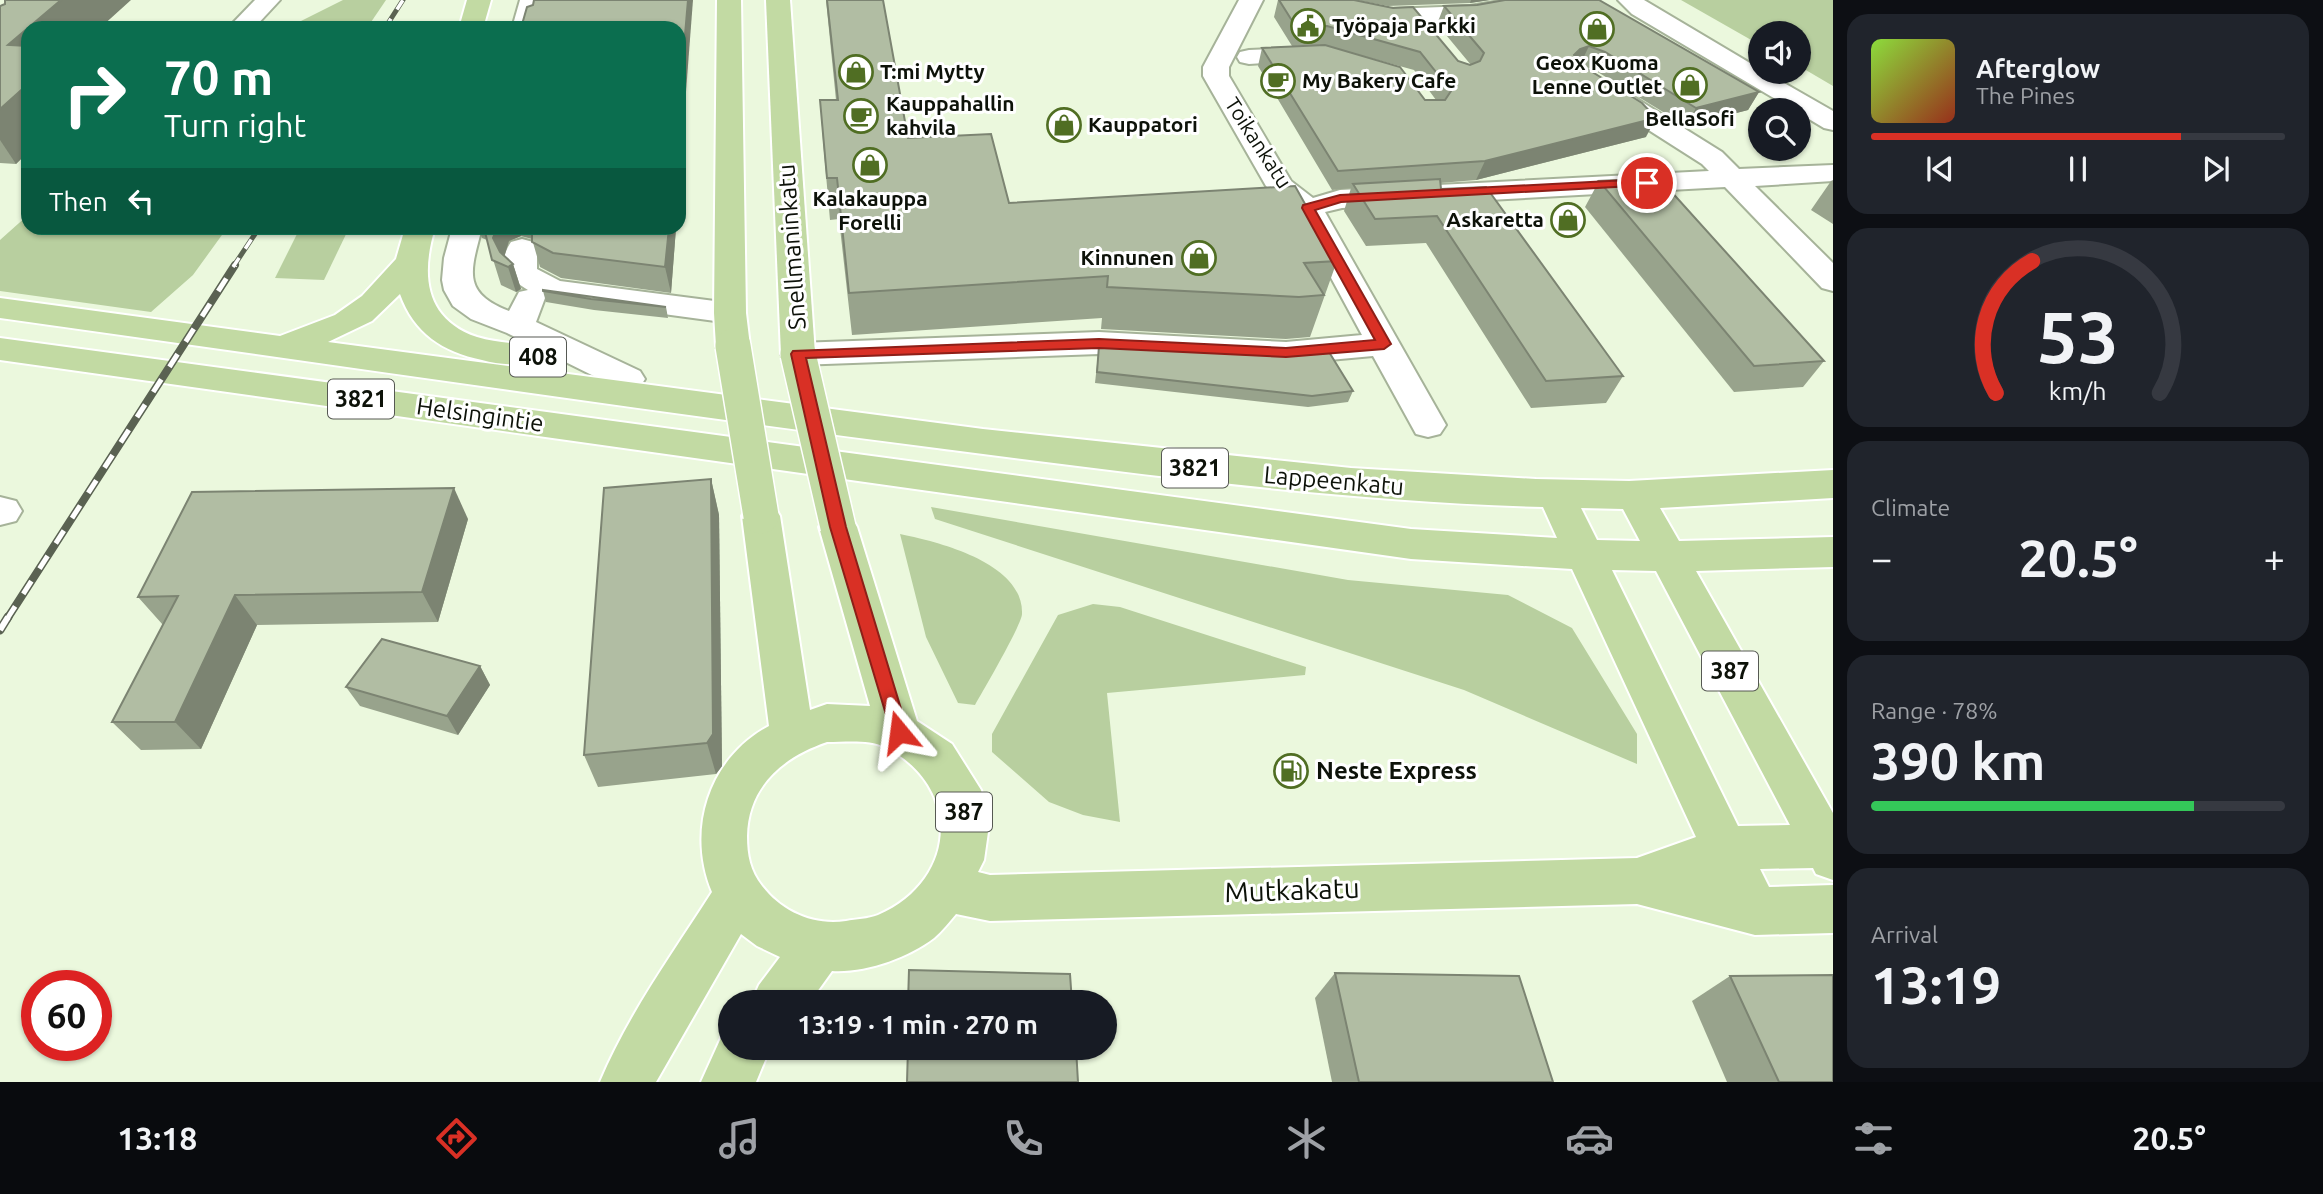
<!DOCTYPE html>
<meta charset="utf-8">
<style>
:root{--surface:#171b24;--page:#20242c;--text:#f1f3f6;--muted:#9ea1a6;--line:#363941;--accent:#d93025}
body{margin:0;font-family:Ubuntu,sans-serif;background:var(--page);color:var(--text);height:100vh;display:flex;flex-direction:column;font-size:26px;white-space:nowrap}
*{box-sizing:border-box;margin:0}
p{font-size:23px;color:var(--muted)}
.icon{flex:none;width:38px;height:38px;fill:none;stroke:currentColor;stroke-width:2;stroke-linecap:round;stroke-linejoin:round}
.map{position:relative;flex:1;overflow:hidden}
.side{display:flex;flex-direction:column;gap:14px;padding:14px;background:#0d0f14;width:490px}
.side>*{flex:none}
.hud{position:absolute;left:21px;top:21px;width:665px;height:214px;border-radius:21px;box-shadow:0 2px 5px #0004;background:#0b6e4f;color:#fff;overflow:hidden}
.tools{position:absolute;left:1748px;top:21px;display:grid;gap:14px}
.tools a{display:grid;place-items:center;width:63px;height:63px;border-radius:50%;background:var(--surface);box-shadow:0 2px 5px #0004;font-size:35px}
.speed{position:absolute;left:21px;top:970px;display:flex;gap:14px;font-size:35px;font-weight:700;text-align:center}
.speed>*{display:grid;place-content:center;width:91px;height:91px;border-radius:50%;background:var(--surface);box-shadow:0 2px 5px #0004;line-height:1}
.speed .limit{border:10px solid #d22;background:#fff;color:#111}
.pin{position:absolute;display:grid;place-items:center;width:60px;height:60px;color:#fff;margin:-30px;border:4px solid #fff;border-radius:50%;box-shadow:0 2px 7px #0007}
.me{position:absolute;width:77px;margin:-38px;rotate:344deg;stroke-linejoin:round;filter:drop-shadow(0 0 5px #0008)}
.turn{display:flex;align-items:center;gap:24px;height:147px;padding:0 28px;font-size:32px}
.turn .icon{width:91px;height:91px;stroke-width:2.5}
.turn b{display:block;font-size:49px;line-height:60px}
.then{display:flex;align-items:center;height:66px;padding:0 28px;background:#0003;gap:14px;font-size:26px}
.big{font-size:52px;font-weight:700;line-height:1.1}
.side .widget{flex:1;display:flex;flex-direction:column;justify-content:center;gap:10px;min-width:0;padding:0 24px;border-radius:21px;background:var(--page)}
.side .dial{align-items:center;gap:0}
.dial svg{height:182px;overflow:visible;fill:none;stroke:var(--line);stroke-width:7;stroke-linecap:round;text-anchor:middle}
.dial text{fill:var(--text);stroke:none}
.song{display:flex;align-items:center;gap:21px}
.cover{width:84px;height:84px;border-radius:10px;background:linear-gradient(135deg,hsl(90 70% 55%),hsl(10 70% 35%))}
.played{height:7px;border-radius:4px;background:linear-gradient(90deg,var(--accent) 75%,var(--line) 75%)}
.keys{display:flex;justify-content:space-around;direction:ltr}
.heat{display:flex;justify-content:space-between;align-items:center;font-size:38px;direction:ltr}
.charge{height:10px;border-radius:5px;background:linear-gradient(90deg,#34c759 78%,var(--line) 0)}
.trip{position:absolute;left:718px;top:990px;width:399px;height:70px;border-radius:35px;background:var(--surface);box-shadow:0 2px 5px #0004;font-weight:700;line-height:70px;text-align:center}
.tabs{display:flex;height:112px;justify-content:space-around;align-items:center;background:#090b0e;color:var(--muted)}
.tabs .icon{width:49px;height:49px}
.tabs .current{color:var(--accent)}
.tabs b{font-size:32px;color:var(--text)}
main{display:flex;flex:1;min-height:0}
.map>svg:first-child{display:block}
</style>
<main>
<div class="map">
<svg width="1833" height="1082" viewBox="0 0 1833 1082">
<rect width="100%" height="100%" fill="#ebf8dd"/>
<g fill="#b8cf9f">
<polygon points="343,0 386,0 367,28 287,28"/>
<polygon points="1681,0 1833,0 1833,86 1799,66 1799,33 1760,33 1760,45"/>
<polygon points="28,215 28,228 227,228 193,275 151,312 0,291 0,240"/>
<polygon points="300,228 349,228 324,280 275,278"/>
<polygon points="931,507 1348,580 1508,595 1572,628 1637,734 1637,764 1464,690 935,519"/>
<path d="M900,534C939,542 1024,563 1022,614C1022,624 983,691 975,705L958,703L926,637Z"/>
<polygon points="1093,604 1120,607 1306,667 1305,675 1107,693 1120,822 1083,815 1049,802 992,752 992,734 1058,615"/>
</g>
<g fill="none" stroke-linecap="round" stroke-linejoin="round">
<g stroke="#a6b399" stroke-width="4">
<g id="minor">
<polygon points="255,0 280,0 254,28 228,28"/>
<polygon points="520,0 544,0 536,28 512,28"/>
<polygon points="1239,0 1263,0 1229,67 1229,76 1291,181 1313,198 1340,190 1709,171 1702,164 1600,99 1596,93 1600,87 1609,85 1618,87 1722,152 1739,169 1833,165 1833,181 1755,186 1833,263 1833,291 1822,288 1725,187 1342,208 1325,212 1446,425 1440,434 1428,437 1416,434 1373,356 1286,364 1099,354 798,365 786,362 781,354 786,346 798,343 1099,332 1286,342 1362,335 1296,213 1266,186 1203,76 1203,67"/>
<polygon points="1294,0 1342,0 1388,9 1470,6 1506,0 1560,0 1556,5 1548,7 1470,20 1388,23 1306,7 1298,5"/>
<polygon points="1618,0 1644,0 1760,69 1760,72 1765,72 1833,111 1833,130 1824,128 1799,113 1799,110 1794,110 1632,14"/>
<polygon points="1313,47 1322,49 1325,54 1322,59 1249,64 1240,62 1237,57 1240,52 1249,50"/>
<path d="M452,228H482C471,270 461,293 509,311L519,292L528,290C508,278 496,264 511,242L522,239L533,242L537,248V269L560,281L730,303L741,306L746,313L741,320L730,323L545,298L536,322L640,371L645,379L640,387L628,390L616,387L507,333L471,319L453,306L444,290L442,280L444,258Z"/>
<polygon points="0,497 16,501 22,511 16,521 0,525"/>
</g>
</g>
<g stroke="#fff" stroke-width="4">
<g id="major">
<polygon points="467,0 491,0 483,28 459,28"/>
<polygon points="717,0 741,0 746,313 750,346 745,354 733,357 721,354 716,346 714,313"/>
<polygon points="766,0 790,0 815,354 810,362 798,365 786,362 781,354"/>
<path d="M405,228H435C421,274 424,319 477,337C493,342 510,342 526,346L531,354L526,362C511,366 497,364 482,360C443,352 414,333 400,294L372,321L328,342L983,429L1351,468L1536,479L1629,481L1833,470V498L1660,508L1679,541L1833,537V567L1696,571L1833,813V880L1816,874L1813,868L1760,869L1769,887L1833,885V933L1755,935L1637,904L990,921L956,914C949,922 942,931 934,938C908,958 865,973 832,971L809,1003H751L759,985L780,957L757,946L741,934L656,1082H600C628,1015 673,953 712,892C686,830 709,758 769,726L742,516L748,506L761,502L774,506L780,516L810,710L827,704L870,706L819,527L825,517L838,513L851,517L857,527L917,721L952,744L981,790L989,825L984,860L978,872L990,875L1637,858L1696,837L1572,569L1411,559L0,360V338L1411,529L1557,538L1543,507C1337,501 1132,473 929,447C619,407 310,361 0,318V298L280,336L335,315L362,296L396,259ZM1581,508L1623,509L1640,541L1597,540ZM1612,570L1656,571L1790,825L1738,826ZM827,742C845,742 869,739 885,747C964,787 957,881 878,915C868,919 856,919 846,921C814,926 782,912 762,886C750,871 747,855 747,836C748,786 783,757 827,742Z"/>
<polygon points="730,1028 730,1048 770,1048 756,1082 701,1082 725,1029"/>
</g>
</g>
<use href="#minor" fill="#fff" fill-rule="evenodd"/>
<use href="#major" fill="#c2daa3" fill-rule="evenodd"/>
<g stroke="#5a6252" stroke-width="5">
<g id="rail-far2">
<polyline points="385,28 403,0"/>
<polyline points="233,267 259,228"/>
</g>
</g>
<g stroke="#5a6252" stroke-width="8">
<polyline id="rail-far1" points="7,619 235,265"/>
</g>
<g stroke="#5a6252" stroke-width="9">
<polyline id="rail" points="0,630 8,617"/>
</g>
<use href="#rail-far2" stroke="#fff" stroke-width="3.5" stroke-dasharray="11" stroke-linecap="butt"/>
<use href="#rail-far1" stroke="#fff" stroke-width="5" stroke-dasharray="15" stroke-linecap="butt"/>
<use href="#rail" stroke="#fff" stroke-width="6" stroke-dasharray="19" stroke-linecap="butt"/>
<g stroke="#fff" stroke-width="38" stroke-linecap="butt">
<g id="major-bridge">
<polyline points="733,346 761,516"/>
<polyline points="798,354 838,527"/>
</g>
</g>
<use href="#major-bridge" stroke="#c2daa3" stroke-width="35"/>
</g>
<g fill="#98a38c" fill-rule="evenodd">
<polygon points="826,0 883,0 908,138 1009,203 1337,261 1310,337 1286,339 1101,329 1102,318 852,335 839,219 830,220 823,141 820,100 836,100"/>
<path d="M1278,0H1354L1458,61L1470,65H1471L1437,24L1444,6L1759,92L1748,110L1686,126L1596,71L1581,65L1646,137L1476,180L1440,183L1441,189L1623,376L1606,403L1531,408L1426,243L1366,246L1344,211L1351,188L1332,190L1258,66L1262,48L1325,45L1292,46L1274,17ZM1334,48L1414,70L1436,100H1425Z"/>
<polygon points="1356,0 1490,0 1470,3 1388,6"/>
<polygon points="0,6 28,28 28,152 16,164 0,163"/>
<polygon points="1833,180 1833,224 1811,210 1831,181"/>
<polygon points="1599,181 1824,361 1803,387 1734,392 1585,207"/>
<polygon points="479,228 676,228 671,293 561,278 540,267 532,239 521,236 509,241 504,256 513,264 521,289 516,292 501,285 487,240 482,238"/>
<polygon points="543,291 666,307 668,318 594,310 546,302"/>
<polygon points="1099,346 1353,391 1348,402 1308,407 1095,383"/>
<polygon points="711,479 719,515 722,766 716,774 598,787 584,755"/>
<polygon points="468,519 438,622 257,625 201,749 141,750 112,722 163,625 138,597"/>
<polygon points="480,666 490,685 458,735 360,706 346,687"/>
<polygon points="1335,973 1553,1082 1332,1082 1315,998"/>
<polygon points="1730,976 1833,1082 1727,1082 1692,1001"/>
</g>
<g fill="#7c8472">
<polygon points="61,0 131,0 100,28 28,28 28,77 8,45"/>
<polygon points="688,0 693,0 679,183 679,105"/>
<polygon points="1471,0 1490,0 1470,3"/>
<polygon points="1589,46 1580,65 1571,68 1574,55 1580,49"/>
<polygon points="28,84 28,152 16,164 0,140 0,109"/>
<polygon points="1759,92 1748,110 1686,126 1696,108"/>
<polygon points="1656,118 1646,137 1476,180 1485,161"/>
<polygon points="497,228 519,228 521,236 509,241 502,264 493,238"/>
<polygon points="669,228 676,228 671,293 665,267"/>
<polygon points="513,264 521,289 516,292 508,267"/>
<polygon points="711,479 719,515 722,766 716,774 707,743"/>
<polygon points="454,488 468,519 438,622 422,592"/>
<polygon points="235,595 257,625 201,749 175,722"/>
<polygon points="480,666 490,685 458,735 447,716"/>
</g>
<g fill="#b1bda3" stroke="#7c8472" stroke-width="2">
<polygon points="5,0 61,0 8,45 28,46 28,84 0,109 0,6 5,4"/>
<polygon points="534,0 688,0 679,105 679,28 521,28 527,7 533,5"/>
<polygon points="827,0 883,0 908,138 991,134 1009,203 1295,186 1337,261 1304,263 1324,295 1299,297 1107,287 1108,276 849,293 837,178 827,178 820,100 838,100"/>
<polygon points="1279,0 1354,0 1393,8 1413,7 1458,61 1470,65 1480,61 1484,53 1444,6 1477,5 1505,0 1599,0 1759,92 1696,108 1605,52 1589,46 1580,49 1574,55 1578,63 1642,103 1656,118 1485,161 1338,171 1262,48 1325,45 1400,67 1425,100 1445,100 1451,91 1420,52 1327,26 1296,27"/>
<polygon points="1659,178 1824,361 1754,366 1599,181"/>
<polygon points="1440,179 1441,189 1486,187 1623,376 1546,381 1437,216 1375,219 1353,184"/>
<polygon points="484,228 497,228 493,238 500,252 513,264 508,267 492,260"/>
<polygon points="532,228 669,228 665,267 553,253 532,242"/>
<polygon points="543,290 666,307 591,299 543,291"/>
<polygon points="1099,346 1289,356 1329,352 1353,391 1312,396 1097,372"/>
<polygon points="711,479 713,734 707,743 584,755 604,488"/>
<polygon points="454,488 422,592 235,595 175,722 112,722 178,596 138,597 192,492"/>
<polygon points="382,639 480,666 447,716 346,687"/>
<polygon points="909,970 1070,974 1072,1003 908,1003"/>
<polygon points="1335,973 1519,976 1553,1082 1359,1082"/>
<polygon points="1833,975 1833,1082 1779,1082 1730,976"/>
<polygon points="908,1048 1076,1048 1078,1082 907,1082"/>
</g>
<polygon fill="#d93025" stroke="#8d1f18" stroke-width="2" points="1647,179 1651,180 1651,185 1341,202 1315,210 1391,344 1384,349 1286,357 1099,348 806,358 846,527 908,732 905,738 899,740 893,738 830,527 791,354 793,351 1099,339 1286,348 1375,340 1302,208 1303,205 1340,195"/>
<defs>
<g id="civic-ring" transform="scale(1.75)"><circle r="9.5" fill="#fff" stroke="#506e23" stroke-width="1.5"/><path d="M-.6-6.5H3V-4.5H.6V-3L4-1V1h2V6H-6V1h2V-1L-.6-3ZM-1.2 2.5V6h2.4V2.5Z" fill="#506e23"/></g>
<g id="shop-ring" transform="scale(1.75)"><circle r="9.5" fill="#fff" stroke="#506e23" stroke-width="1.5"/><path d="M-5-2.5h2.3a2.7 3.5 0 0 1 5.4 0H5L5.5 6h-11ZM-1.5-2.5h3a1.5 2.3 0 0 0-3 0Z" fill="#506e23"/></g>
<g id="cafe-ring" transform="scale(1.75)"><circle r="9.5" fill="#fff" stroke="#506e23" stroke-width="1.5"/><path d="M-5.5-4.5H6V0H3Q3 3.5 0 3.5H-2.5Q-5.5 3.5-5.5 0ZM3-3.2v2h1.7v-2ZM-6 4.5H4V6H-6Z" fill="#506e23"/></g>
<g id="fuel-ring" transform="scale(1.75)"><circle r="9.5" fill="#fff" stroke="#506e23" stroke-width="1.5"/><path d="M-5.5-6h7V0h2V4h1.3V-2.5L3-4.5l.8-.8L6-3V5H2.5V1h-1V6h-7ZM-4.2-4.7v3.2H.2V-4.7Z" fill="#506e23"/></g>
</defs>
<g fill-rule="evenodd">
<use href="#civic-ring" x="1308" y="26"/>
<use href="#shop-ring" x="1597" y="29"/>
<use href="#shop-ring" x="856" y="72"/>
<use href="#cafe-ring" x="1278" y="81"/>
<use href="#shop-ring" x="1690" y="85"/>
<use href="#cafe-ring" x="861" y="116"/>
<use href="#shop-ring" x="1064" y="125"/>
<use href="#shop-ring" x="870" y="165"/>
<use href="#shop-ring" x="1568" y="220"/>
<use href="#shop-ring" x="1199" y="258"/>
<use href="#fuel-ring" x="1291" y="771"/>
</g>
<g text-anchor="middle" stroke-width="6" stroke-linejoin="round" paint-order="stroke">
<g font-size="21" font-weight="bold" fill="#0d1209" stroke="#fff" text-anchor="start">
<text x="1332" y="33">Työpaja Parkki</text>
<text x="1597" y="70" text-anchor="middle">Geox Kuoma<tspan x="1597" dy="24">Lenne Outlet</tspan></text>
<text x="880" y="79">T:mi Mytty</text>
<text x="1302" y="88">My Bakery Cafe</text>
<text x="886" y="111">Kauppahallin<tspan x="886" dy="24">kahvila</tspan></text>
<text x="1690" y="126" text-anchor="middle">BellaSofi</text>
<text x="1088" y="132">Kauppatori</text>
<text x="870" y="206" text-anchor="middle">Kalakauppa<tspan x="870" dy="24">Forelli</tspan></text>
<text x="1544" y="227" text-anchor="end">Askaretta</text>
<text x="1174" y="265" text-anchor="end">Kinnunen</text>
</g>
<g font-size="21" fill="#0d1209" stroke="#fff">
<text transform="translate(1258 143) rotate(57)" y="7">Toikankatu</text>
</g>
<g fill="#fff" stroke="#565953" stroke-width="2">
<rect x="510" y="337.5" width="56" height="39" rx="5"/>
<rect x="328" y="379.5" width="66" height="39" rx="5"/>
<rect x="1162" y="448.5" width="66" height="39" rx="5"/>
<rect x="1702" y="651.5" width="56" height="39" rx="5"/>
<rect x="936" y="792.5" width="56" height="39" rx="5"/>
</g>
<g font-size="23" font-weight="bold" fill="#0d1209">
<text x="538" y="365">408</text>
<text x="361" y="407">3821</text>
<text x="1195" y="476">3821</text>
<text x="1730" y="679">387</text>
<text x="964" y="820">387</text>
</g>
<g font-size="24" fill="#0d1209" stroke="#fff">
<text transform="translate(792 247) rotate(-94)" y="8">Snellmaninkatu</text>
<text transform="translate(480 415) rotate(8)" y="8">Helsingintie</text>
<text transform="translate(1334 481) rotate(5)" y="8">Lappeenkatu</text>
</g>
<g font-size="24" font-weight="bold" fill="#0d1209" stroke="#fff" text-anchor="start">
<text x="1316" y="779">Neste Express</text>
</g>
<g font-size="28" fill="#0d1209" stroke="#fff">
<text transform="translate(1292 890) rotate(-2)" y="10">Mutkakatu</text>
</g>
</g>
</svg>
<div class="tools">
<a><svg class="icon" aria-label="sound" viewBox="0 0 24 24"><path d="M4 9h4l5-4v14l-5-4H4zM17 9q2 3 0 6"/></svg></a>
<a><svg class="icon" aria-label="search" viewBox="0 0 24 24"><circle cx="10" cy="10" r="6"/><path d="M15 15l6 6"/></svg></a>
</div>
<div class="speed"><div class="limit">60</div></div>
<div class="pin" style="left:1647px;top:183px;background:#d93025"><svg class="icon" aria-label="arrive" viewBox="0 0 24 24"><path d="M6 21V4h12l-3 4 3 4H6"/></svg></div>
<svg class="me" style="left:899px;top:732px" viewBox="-20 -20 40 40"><path d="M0-17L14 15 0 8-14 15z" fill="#d93025" stroke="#fff" stroke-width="4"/></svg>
<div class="trip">13:19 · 1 min · 270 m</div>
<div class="hud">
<div class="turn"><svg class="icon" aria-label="right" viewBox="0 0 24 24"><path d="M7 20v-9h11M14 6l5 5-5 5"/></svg><div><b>70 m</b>Turn right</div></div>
<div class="then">Then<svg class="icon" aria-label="left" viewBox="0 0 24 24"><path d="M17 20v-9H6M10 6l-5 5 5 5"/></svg></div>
</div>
</div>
<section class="side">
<div class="widget">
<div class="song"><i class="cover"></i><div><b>Afterglow</b><p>The Pines</p></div></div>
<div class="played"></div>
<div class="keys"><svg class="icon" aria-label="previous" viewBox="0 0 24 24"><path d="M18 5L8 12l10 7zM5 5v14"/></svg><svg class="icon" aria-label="pause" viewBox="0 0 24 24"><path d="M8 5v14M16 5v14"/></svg><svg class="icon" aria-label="next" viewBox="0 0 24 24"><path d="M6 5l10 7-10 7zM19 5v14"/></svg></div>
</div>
<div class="widget dial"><svg viewBox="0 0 100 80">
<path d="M14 69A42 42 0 1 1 86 69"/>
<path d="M14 69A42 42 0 0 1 30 11" stroke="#d93025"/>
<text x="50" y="56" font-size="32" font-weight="700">53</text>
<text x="50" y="72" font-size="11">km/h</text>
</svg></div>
<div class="widget"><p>Climate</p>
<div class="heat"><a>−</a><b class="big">20.5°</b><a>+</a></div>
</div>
<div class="widget"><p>Range · 78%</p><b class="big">390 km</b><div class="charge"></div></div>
<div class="widget"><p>Arrival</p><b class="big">13:19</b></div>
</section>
</main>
<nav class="tabs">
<b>13:18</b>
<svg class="icon current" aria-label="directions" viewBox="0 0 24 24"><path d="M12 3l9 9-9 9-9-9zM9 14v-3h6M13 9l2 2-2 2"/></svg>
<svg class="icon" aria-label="music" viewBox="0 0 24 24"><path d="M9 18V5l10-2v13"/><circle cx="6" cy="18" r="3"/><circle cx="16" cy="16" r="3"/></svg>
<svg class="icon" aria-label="phone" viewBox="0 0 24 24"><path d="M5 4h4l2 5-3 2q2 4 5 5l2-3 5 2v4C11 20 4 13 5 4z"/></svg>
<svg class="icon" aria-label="climate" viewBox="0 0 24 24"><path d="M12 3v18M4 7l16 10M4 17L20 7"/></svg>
<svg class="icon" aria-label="car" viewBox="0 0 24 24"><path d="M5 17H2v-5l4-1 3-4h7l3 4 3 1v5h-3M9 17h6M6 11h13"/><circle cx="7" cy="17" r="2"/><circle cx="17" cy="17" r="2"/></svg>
<svg class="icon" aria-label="filters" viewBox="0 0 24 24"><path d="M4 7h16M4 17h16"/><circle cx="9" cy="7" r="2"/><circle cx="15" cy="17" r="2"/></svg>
<b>20.5°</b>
</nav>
